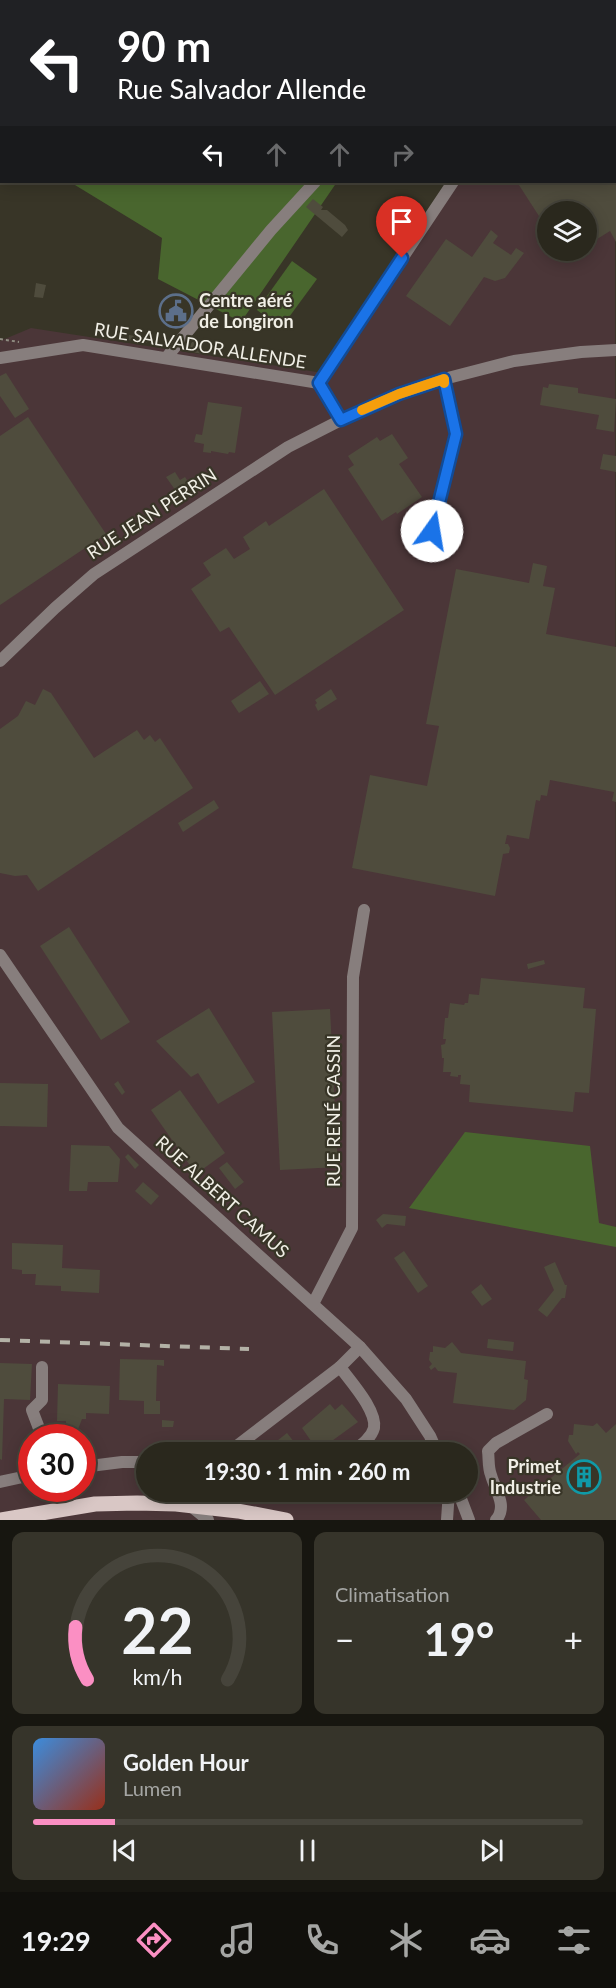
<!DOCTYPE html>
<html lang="fr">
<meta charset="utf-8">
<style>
:root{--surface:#2a281d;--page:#36342a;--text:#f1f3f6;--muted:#a5a6a4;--line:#46443b;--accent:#fb8fc3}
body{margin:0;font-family:Lato,sans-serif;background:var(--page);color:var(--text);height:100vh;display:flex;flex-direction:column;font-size:22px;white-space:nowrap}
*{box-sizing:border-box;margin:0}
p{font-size:20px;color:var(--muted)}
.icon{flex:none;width:33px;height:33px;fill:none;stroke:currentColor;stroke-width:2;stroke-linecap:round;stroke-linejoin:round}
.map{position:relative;height:1520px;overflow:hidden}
.sheet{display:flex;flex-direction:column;gap:12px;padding:12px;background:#171610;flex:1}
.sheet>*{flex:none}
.guide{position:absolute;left:0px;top:0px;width:616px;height:183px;box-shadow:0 3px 15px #0003,0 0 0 2px var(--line);background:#202124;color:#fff;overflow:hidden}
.controls{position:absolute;left:537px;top:201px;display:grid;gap:12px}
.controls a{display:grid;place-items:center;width:60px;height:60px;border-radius:50%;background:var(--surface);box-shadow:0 3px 15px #0003,0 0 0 2px var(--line);font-size:30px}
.speed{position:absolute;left:18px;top:1424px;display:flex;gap:12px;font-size:30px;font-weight:700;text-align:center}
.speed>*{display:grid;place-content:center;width:78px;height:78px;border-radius:50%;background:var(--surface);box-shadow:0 3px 15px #0003,0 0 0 2px var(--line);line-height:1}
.speed .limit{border:9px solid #d22;background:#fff;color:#111}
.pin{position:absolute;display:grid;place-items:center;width:51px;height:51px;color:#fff;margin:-62px -26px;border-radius:50% 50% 50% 0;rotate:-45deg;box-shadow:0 0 6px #0007}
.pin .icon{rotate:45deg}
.me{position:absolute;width:66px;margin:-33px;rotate:13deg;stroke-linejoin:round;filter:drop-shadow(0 0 4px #0008)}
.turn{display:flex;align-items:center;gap:21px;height:126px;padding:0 18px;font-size:27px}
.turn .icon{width:78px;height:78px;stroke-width:2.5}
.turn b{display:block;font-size:42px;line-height:51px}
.lanes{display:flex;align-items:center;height:57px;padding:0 18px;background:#0003;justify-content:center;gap:30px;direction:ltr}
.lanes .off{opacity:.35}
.big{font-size:45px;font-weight:700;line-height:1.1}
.sheet .tile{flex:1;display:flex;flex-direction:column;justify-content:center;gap:9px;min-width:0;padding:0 21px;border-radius:12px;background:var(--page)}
.sheet .dial{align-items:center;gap:0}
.dial svg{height:156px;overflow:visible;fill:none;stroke:var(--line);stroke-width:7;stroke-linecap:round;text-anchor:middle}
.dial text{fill:var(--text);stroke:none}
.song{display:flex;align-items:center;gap:18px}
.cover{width:72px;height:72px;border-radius:9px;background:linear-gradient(135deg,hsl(210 70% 55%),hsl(10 70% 35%))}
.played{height:6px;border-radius:3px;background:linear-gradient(90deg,var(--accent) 15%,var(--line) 15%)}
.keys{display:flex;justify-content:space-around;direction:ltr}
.heat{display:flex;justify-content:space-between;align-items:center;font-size:33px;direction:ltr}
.sheet .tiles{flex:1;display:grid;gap:12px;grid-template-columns:1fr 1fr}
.tile:last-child{grid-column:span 2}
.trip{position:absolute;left:136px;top:1442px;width:342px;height:60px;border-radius:30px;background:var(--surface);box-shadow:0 3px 15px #0003,0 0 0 2px var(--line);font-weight:700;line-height:60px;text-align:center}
.tabs{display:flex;height:96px;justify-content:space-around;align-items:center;background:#11100c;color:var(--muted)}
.tabs .icon{width:42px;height:42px}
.tabs .current{color:var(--accent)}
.tabs b{font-size:27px;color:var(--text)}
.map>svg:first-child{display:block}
</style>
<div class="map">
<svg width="616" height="1520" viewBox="0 0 616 1520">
<rect width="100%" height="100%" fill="#383527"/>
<path fill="#4b3638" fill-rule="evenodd" d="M615,50L616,1520H0V341L31,328L323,373L459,182H615ZM548,212H586V250H548ZM32,1437H82V1488H32ZM147,1452H468V1491H147Z"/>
<g fill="#49662e">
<polygon points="78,0 462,0 461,2 78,2"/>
<polygon points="70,182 337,182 241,322 158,279 162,238"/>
<polygon points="292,261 317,279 281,328 257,310"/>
<polygon points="465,1132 590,1146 599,1223 616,1227 616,1247 409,1208"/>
</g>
<g fill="#4f4c3d">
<polygon points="517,182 616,182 616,242 610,231 586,246 586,212 548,212 548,230"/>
<polygon points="313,199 323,207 321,210 327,210 345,225 348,230 342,237 306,207"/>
<polygon points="491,230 498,236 493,243 511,255 516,248 524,253 505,278 495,281 484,277 450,326 406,296 446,239 472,257"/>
<polygon points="560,250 579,250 566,259"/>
<polygon points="36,283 46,285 43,298 34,297"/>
<polygon points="168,302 186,306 183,319 159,314 161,303 168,304"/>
<polygon points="129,335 148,338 147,343 128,340"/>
<polygon points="192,342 197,342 202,346 202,354 187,351"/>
<polygon points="6,373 29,409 15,418 0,396 0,376"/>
<polygon points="549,384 578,388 578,393 616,399 614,432 596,429 599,415 540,405 543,387 548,388"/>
<polygon points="208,402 242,407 235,453 229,452 228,454 211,451 211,453 203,452 204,444 194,442 196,434 202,435"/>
<polygon points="28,417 106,534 0,605 0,436"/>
<polygon points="392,434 408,458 399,464 422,497 397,514 396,512 382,521 348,469 354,465 348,456 377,437 380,441"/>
<polygon points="603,454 616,456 616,472 600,469"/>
<polygon points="175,472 180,480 185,477 191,486 178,494 166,477"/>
<polygon points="324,489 404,610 275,695 229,627 220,632 191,589 211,575 203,563 226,548 234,559 250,549 243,537 266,521 269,526"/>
<polygon points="533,563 547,566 543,586 555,588 546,634 616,647 616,802 612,801 614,792 550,780 547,796 541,795 540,801 536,800 529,839 507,835 505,844 508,844 510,848 509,853 503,854 495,896 352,868 370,775 427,786 439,726 426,724 456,569 529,583"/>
<polygon points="260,681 269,694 239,713 231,701"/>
<polygon points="43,689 51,693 94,758 137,730 144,740 150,735 155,742 160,738 193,788 38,891 27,875 15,876 0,873 0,729 18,716 26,701 35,705"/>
<polygon points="331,689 337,699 318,711 315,705 317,703 315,700"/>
<polygon points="214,800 219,808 183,832 178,823"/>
<polygon points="69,927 130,1022 101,1040 40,946"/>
<polygon points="544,960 545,964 528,969 527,964"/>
<polygon points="481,978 585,988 583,1008 596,1009 589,1093 575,1092 573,1112 469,1102 470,1085 460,1084 461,1075 458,1075 458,1077 450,1076 451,1072 443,1072 444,1058 442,1058 441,1045 445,1044 446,1039 443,1039 445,1018 448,1018 450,1003 464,1005 465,1003 468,1003 469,994 479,995"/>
<polygon points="209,1008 255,1082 218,1104 198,1073 191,1077 156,1041"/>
<polygon points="330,1009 338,1167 280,1170 272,1012"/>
<polygon points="118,1081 125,1092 122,1095 114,1084"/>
<polygon points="0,1083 48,1084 47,1127 0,1126"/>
<polygon points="180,1090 225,1153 196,1174 151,1110"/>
<polygon points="71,1145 109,1146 120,1159 118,1182 88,1182 87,1191 69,1191"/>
<polygon points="128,1154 139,1165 135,1169 125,1157"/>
<polygon points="227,1162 244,1182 235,1189 219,1168"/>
<polygon points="143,1182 159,1196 151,1205 135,1191"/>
<polygon points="383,1214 406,1216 405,1226 387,1224 382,1228 376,1220"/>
<polygon points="12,1243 63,1245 62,1268 100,1270 99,1293 61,1291 61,1286 35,1285 36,1274 22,1274 22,1270 12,1269"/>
<polygon points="404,1251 428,1286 418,1293 394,1258"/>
<polygon points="555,1262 565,1285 567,1285 565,1298 562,1298 547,1317 538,1310 554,1290 544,1267"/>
<polygon points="481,1284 492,1299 482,1306 471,1292"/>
<polygon points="488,1339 514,1342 513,1351 487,1348"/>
<polygon points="452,1342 461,1353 526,1361 524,1379 528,1380 526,1400 514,1410 453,1403 457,1373 438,1371 435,1367 431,1370 429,1367 432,1364 429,1360 430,1352 433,1352 433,1346 445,1348"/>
<polygon points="120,1359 164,1360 164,1366 157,1365 156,1401 160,1401 160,1414 144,1414 144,1401 119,1400"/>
<polygon points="0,1363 32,1364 30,1400 4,1399 2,1460 0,1459"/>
<polygon points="58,1384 110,1386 109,1414 86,1413 86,1419 82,1419 77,1432 66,1425 66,1421 57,1421"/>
<polygon points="330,1404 335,1410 342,1404 358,1422 318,1451 302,1428"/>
<polygon points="162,1420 174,1421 173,1427 162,1427"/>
<polygon points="597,1423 606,1433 616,1424 616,1520 541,1520 524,1500 580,1454 578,1452 576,1454 568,1441 569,1435 573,1435 574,1424 593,1426"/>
<polygon points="287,1433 302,1452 263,1452"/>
<polygon points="377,1491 391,1491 395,1496 393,1500 388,1496 387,1499 376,1495"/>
</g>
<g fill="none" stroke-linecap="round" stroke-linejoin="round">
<polyline stroke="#908d82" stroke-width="2" stroke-dasharray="3 3" stroke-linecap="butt" points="0,339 19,342"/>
<g stroke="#877e7d" stroke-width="12">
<polyline points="456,2 457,0"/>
<polyline points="573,2 574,0"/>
<polyline points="0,358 83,345 319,383 341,420"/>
<polyline points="166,358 271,230 315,182"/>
<polyline points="319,383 453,182"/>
<polyline points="433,531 456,434 444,379"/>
<polyline points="0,661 55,608 94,574 288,447 341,420 399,394 444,379 514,361 581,352 616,350"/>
<polyline points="0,955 118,1128 360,1347 406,1399 430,1436 437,1452"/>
<polyline points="313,1304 352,1228 353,977 364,910"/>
<polyline points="40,1437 40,1431 32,1410 42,1400 42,1367"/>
<polyline points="229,1452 340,1367"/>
<path d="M352,1452C360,1446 371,1439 374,1428C377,1410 350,1381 340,1367L360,1347"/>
<polyline points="82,1467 122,1462 147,1462"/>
<polyline points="0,1482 32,1475"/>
<polyline points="458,1491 469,1520"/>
<polyline points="301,1495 306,1491"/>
<polyline points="191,1506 208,1520"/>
<polyline points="447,1520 449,1491"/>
<path d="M496,1520C508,1506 495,1490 491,1475C488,1468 489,1459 488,1451L496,1443L547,1414"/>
</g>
<polyline stroke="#d9c7c5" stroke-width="15" points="0,1520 95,1504 137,1503 176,1504 238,1511 286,1520"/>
<polyline stroke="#b3b1a6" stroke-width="4" stroke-dasharray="10 10" stroke-linecap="butt" points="0,1340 249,1349"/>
</g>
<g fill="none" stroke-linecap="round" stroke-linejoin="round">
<g stroke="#114b97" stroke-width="15">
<polyline id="route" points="402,258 319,383 341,420 399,394 444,379 456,434 432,531"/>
</g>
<use href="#route" stroke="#1a73e8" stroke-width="10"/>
<polyline stroke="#f59e0b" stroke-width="10" points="362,410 399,394 444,379 444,383"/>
</g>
<defs>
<g id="civic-ring" transform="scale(1.725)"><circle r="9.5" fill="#383527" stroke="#5c6f8a" stroke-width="1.5"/><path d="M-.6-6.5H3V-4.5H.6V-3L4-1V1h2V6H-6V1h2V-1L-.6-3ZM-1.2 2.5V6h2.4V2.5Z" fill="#5c6f8a"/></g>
<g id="building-ring" transform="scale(1.725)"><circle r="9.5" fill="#383527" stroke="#0f9aa8" stroke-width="1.5"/><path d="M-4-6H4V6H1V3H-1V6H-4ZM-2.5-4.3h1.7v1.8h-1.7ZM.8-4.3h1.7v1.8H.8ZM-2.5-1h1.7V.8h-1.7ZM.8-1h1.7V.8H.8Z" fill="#0f9aa8"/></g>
</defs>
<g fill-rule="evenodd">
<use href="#civic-ring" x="176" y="311"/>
<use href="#building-ring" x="584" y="1477"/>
</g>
<g text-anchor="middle" stroke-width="4.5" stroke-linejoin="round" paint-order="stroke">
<g font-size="18" font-weight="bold" fill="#f1efe6" stroke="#383527" text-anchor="start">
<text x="199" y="307">Centre aéré<tspan x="199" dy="21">de Longiron</tspan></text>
<text x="561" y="1473" text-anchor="end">Primet<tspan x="561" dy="21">Industrie</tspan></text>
</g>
<g font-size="18" fill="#f1efe6" stroke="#383527">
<text transform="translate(200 346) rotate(9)" y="6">RUE SALVADOR ALLENDE</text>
<text transform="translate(152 514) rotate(-33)" y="6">RUE JEAN PERRIN</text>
<text transform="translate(334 1111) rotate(-90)" y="6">RUE RENÉ CASSIN</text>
<text transform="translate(222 1197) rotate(42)" y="6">RUE ALBERT CAMUS</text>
</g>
</g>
</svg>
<div class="controls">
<a><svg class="icon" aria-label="layers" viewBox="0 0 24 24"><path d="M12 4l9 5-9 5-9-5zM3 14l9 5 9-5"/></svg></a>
</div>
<div class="speed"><div class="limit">30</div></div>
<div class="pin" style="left:402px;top:258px;background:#d93025"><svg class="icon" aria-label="arrive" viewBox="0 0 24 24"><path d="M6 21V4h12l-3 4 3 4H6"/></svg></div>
<svg class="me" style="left:432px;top:531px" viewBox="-20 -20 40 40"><circle r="19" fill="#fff"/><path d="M0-13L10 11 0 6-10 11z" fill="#1a73e8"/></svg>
<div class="trip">19:30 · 1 min · 260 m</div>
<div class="guide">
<div class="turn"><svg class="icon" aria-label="left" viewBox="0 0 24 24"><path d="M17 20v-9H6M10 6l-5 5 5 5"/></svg><div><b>90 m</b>Rue Salvador Allende</div></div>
<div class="lanes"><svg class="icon" aria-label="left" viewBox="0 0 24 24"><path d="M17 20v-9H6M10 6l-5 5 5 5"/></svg><svg class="icon off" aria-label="ahead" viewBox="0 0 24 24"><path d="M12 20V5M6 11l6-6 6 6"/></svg><svg class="icon off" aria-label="ahead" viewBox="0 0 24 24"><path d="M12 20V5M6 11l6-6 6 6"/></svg><svg class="icon off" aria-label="right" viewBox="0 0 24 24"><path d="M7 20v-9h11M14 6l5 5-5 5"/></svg></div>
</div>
</div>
<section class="sheet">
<div class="tiles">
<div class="tile dial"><svg viewBox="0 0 100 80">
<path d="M14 69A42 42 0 1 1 86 69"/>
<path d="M14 69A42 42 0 0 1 8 42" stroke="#fb8fc3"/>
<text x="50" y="56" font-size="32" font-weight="700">22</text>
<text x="50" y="72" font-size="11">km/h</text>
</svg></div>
<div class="tile"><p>Climatisation</p>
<div class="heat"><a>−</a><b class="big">19°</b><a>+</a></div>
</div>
<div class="tile">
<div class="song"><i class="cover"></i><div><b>Golden Hour</b><p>Lumen</p></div></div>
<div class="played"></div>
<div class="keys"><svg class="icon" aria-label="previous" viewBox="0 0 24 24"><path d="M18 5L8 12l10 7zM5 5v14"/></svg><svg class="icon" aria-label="pause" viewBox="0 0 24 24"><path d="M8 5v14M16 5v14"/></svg><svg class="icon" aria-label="next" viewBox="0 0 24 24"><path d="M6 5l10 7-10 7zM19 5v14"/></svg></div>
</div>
</div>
</section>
<nav class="tabs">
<b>19:29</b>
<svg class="icon current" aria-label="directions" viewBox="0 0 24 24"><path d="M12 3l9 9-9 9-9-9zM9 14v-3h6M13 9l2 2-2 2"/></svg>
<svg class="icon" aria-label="music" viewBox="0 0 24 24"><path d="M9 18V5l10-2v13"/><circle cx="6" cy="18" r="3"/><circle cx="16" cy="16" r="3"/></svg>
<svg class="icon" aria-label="phone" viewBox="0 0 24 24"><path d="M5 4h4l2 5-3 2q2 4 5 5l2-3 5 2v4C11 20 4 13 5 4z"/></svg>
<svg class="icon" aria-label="climate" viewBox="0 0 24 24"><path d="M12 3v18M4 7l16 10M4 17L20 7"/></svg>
<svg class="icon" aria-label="car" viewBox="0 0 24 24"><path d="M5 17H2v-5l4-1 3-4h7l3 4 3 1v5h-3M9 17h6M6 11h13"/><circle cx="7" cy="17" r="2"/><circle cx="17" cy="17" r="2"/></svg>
<svg class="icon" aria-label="filters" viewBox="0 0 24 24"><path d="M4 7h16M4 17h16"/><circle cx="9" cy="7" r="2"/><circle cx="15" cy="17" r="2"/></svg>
</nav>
